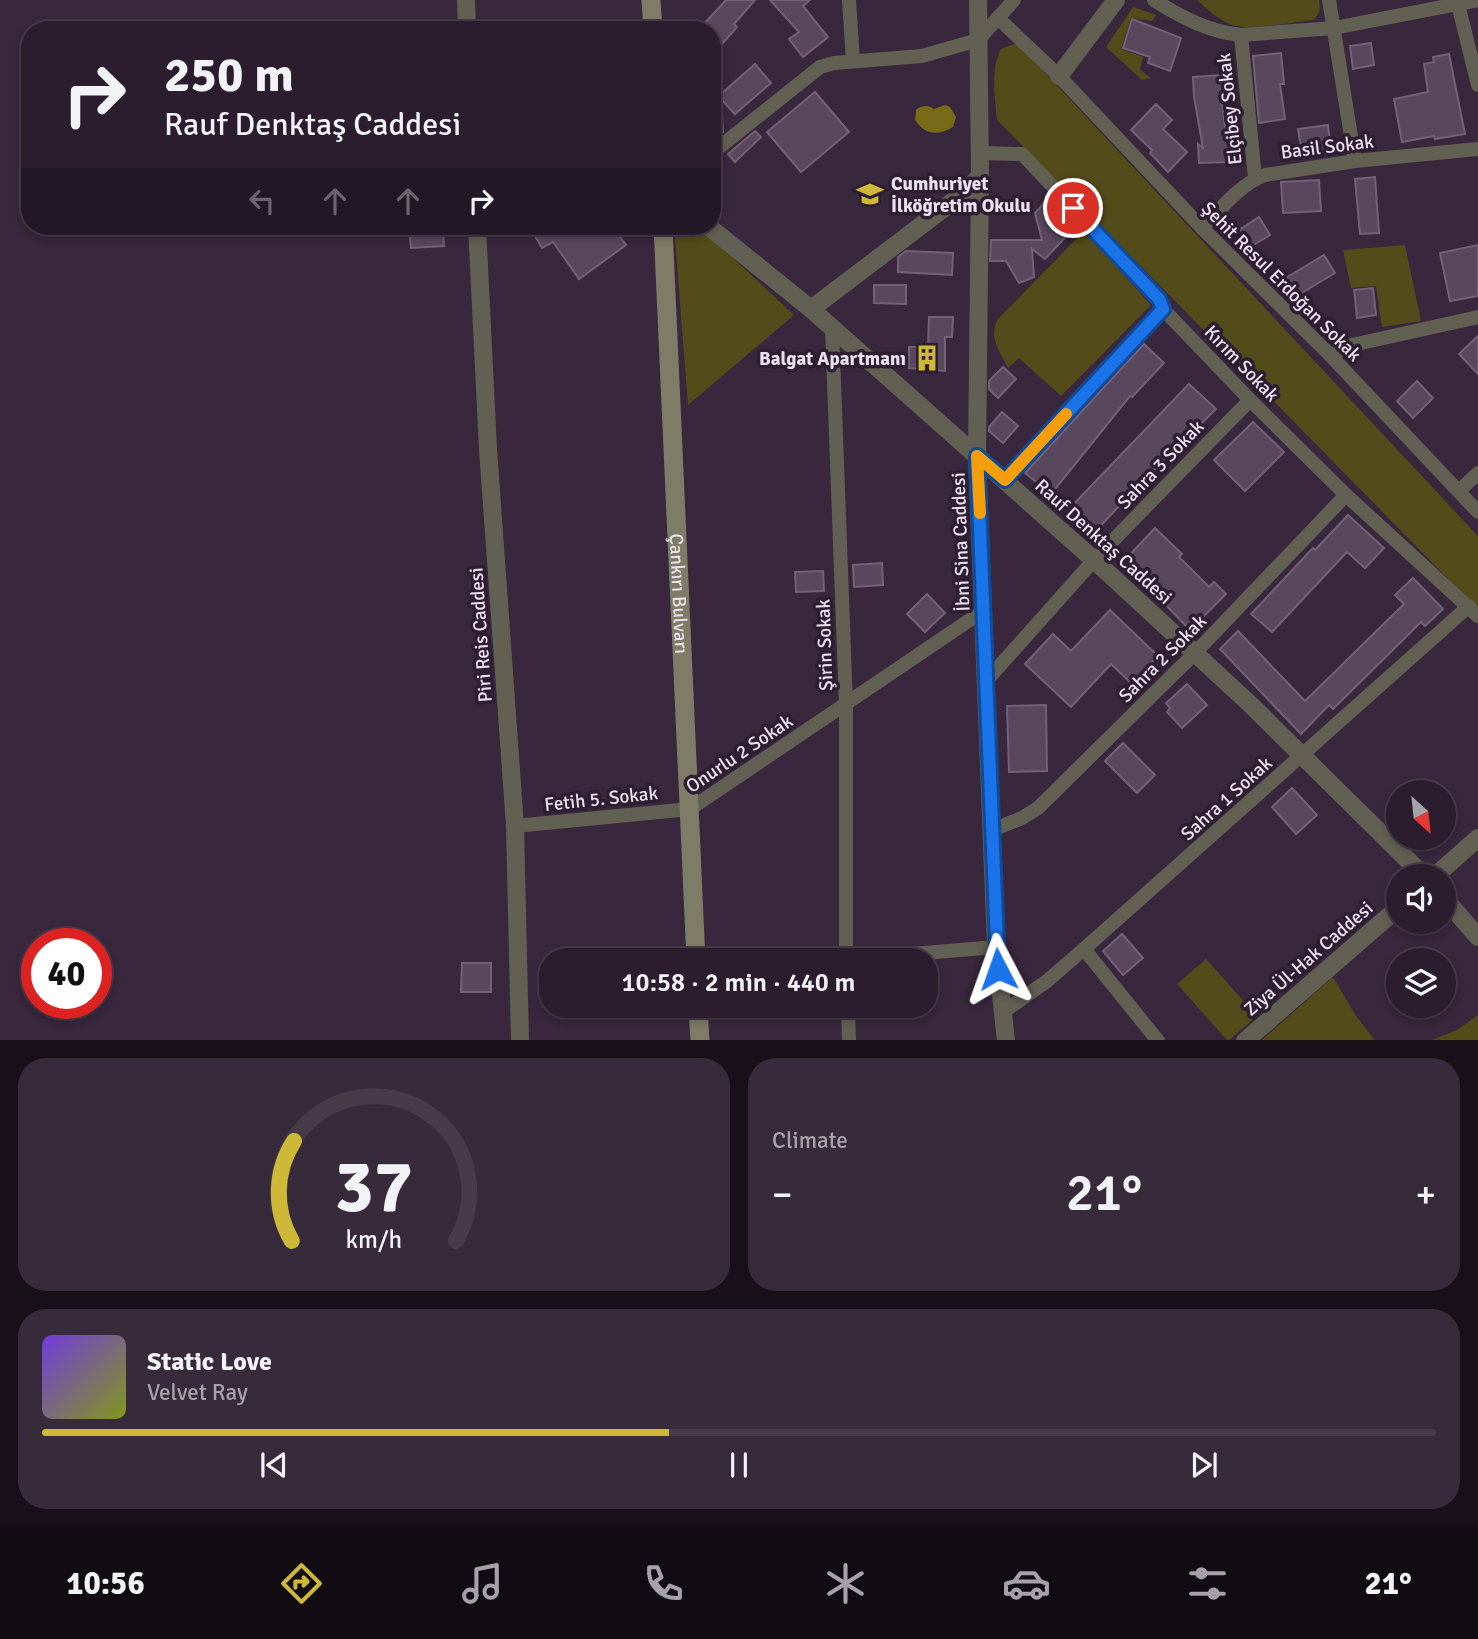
<!DOCTYPE html>
<meta charset="utf-8">
<style>
:root{--surface:#2b1d2e;--page:#372a3a;--text:#f1f3f6;--muted:#a6a2aa;--line:#473b4a;--accent:#ceb837}
body{margin:0;font-family:Signika,sans-serif;background:var(--page);color:var(--text);height:100vh;display:flex;flex-direction:column;font-size:26px;white-space:nowrap}
*{box-sizing:border-box;margin:0}
p{font-size:23px;color:var(--muted)}
.icon{flex:none;width:38px;height:38px;fill:none;stroke:currentColor;stroke-width:2;stroke-linecap:round;stroke-linejoin:round}
.map{position:relative;height:1040px;overflow:hidden}
.side{display:flex;flex-direction:column;gap:18px;padding:18px;background:#181019;flex:1}
.side>*{flex:none}
.top-card{position:absolute;left:21px;top:21px;width:700px;height:214px;border-radius:28px;box-shadow:0 4px 10px #0003,0 0 0 2px var(--line);background:#2b1d2e;color:var(--text);overflow:hidden}
.needle{width:46px;rotate:153deg}
.tools{position:absolute;left:1386px;top:780px;display:grid;gap:14px}
.tools a{display:grid;place-items:center;width:70px;height:70px;border-radius:50%;background:var(--surface);box-shadow:0 4px 10px #0003,0 0 0 2px var(--line);font-size:35px}
.speed{position:absolute;left:21px;top:928px;display:flex;gap:14px;font-size:35px;font-weight:700;text-align:center}
.speed>*{display:grid;place-content:center;width:91px;height:91px;border-radius:50%;background:var(--surface);box-shadow:0 4px 10px #0003,0 0 0 2px var(--line);line-height:1}
.speed .limit{border:10px solid #d22;background:#fff;color:#111}
.pin{position:absolute;display:grid;place-items:center;width:60px;height:60px;color:#fff;margin:-30px;border:4px solid #fff;border-radius:50%;box-shadow:0 2px 7px #0007}
.me{position:absolute;width:77px;margin:-38px;rotate:356deg;stroke-linejoin:round;filter:drop-shadow(0 0 5px #0008)}
.turn{display:flex;align-items:center;gap:24px;height:147px;padding:0 28px;font-size:32px}
.turn .icon{width:91px;height:91px;stroke-width:2.5}
.turn b{display:block;font-size:49px;line-height:60px}
.lanes{display:flex;align-items:center;height:66px;padding:0 28px;background:#0003;justify-content:center;gap:35px;direction:ltr}
.lanes .off{opacity:.35}
.big{font-size:52px;font-weight:600;line-height:1.1}
.side .widget{flex:1;display:flex;flex-direction:column;justify-content:center;gap:10px;min-width:0;padding:0 24px;border-radius:28px;background:var(--page)}
.side .dial{align-items:center;gap:0}
.dial svg{height:182px;overflow:visible;fill:none;stroke:var(--line);stroke-width:7;stroke-linecap:round;text-anchor:middle}
.dial text{fill:var(--text);stroke:none}
.song{display:flex;align-items:center;gap:21px}
.cover{width:84px;height:84px;border-radius:10px;background:linear-gradient(135deg,hsl(260 70% 55%),hsl(70 70% 35%))}
.played{height:7px;border-radius:4px;background:linear-gradient(90deg,var(--accent) 45%,var(--line) 45%)}
.keys{display:flex;justify-content:space-around;direction:ltr}
.heat{display:flex;justify-content:space-between;align-items:center;font-size:38px;direction:ltr}
.side .tiles{flex:1;display:grid;gap:18px;grid-template-columns:1fr 1fr}
.widget:last-child{grid-column:span 2}
.trip{position:absolute;left:539px;top:948px;width:399px;height:70px;border-radius:28px;background:var(--surface);box-shadow:0 4px 10px #0003,0 0 0 2px var(--line);font-weight:600;line-height:70px;text-align:center}
.tab-bar{display:flex;height:112px;justify-content:space-around;align-items:center;background:#110c12;color:var(--muted)}
.tab-bar .icon{width:49px;height:49px}
.tab-bar .on{color:var(--accent)}
.tab-bar b{font-size:32px;color:var(--text)}
.map>svg:first-child{display:block}
</style>
<div class="map">
<svg width="1478" height="1041" viewBox="0 0 1478 1041">
<rect width="100%" height="100%" fill="#39273d"/>
<g fill="#544b1a">
<path d="M1197,0H1319C1320,8 1321,14 1313,20C1291,22 1250,32 1229,24C1217,18 1207,9 1197,0Z"/>
<polygon points="1133,7 1156,15 1152,21 1131,18 1121,49 1143,57 1140,70 1151,78 1142,80 1106,47"/>
<path d="M1014,44L1020,46L1478,536V609L997,120C995,97 990,70 1001,49Z"/>
<polygon points="674,226 699,226 794,315 688,405"/>
<path d="M1084,231L1151,305L1061,396L1019,358L1008,368C999,350 988,337 998,319Z"/>
<polygon points="1405,245 1421,321 1382,327 1376,286 1351,288 1343,250"/>
<polygon points="1206,959 1257,1016 1229,1040 1227,1040 1177,984"/>
<polygon points="1333,977 1356,1016 1375,1040 1262,1040"/>
<polygon points="1478,1015 1478,1040 1432,1040 1457,1030"/>
</g>
<path fill="#786a17" d="M945,105L950,107L956,117L953,127C938,136 925,135 915,120L916,110C922,105 928,105 934,109Z"/>
<g fill="#59475e" stroke="#746078" stroke-width="2">
<polygon points="726,0 755,0 734,24 737,27 722,44 712,35 712,30 707,30 702,26"/>
<polygon points="770,0 810,0 803,6 828,37 803,57 789,39 799,32"/>
<polygon points="1132,19 1181,38 1170,71 1148,63 1150,57 1123,48"/>
<polygon points="1371,43 1374,65 1353,69 1350,46"/>
<polygon points="1281,53 1284,84 1280,84 1285,119 1259,123 1253,56"/>
<polygon points="1449,54 1465,134 1435,139 1434,136 1402,142 1394,99 1428,92 1424,64 1434,62 1433,57"/>
<polygon points="755,64 771,83 735,114 721,99 723,132 712,139 712,94 721,94"/>
<polygon points="1222,75 1221,96 1230,162 1199,163 1198,144 1203,148 1194,97 1193,77"/>
<polygon points="815,92 849,132 801,172 767,132"/>
<polygon points="1156,104 1172,120 1163,129 1187,152 1168,172 1150,153 1152,150 1131,130"/>
<polygon points="1328,125 1331,150 1302,154 1298,129"/>
<polygon points="755,131 761,137 735,162 728,154"/>
<polygon points="1375,177 1379,233 1360,234 1355,179"/>
<polygon points="1319,180 1321,211 1283,213 1281,182"/>
<polygon points="1045,202 1074,228 1045,259 1032,249 1034,277 1019,283 1006,261 990,261 991,240 1042,240 1035,213"/>
<polygon points="1259,217 1270,235 1247,249 1236,232"/>
<polygon points="409,226 443,226 444,246 411,248"/>
<polygon points="529,226 612,226 626,245 579,279 553,242 542,248"/>
<polygon points="1478,245 1478,296 1450,301 1440,253"/>
<polygon points="906,251 953,253 952,275 898,272 898,257"/>
<polygon points="1324,255 1335,273 1295,297 1284,279"/>
<polygon points="874,285 906,285 906,304 874,303"/>
<polygon points="1373,288 1376,315 1357,318 1354,290"/>
<polygon points="929,317 953,317 952,337 945,337 945,371 909,368 909,347 928,347"/>
<polygon points="1478,336 1478,374 1459,354"/>
<polygon points="1144,344 1164,363 1132,397 1130,396 1051,494 1025,473"/>
<polygon points="1003,367 1016,379 998,398 989,389 989,381"/>
<polygon points="1417,381 1433,398 1413,418 1397,401"/>
<polygon points="1189,384 1216,409 1134,490 1094,533 1068,510"/>
<polygon points="1002,412 1018,426 1003,443 989,431 989,427"/>
<polygon points="1253,422 1284,452 1245,491 1214,460"/>
<polygon points="1348,515 1384,548 1365,568 1347,552 1272,632 1251,614 1313,548 1315,550"/>
<polygon points="1155,528 1182,554 1179,557 1209,587 1214,582 1226,594 1190,630 1160,599 1162,597 1124,561"/>
<polygon points="882,563 883,585 854,587 853,565"/>
<polygon points="823,571 824,591 796,592 795,572"/>
<polygon points="1413,578 1443,609 1425,626 1421,622 1333,709 1329,705 1301,734 1220,649 1238,631 1305,701 1404,604 1395,595"/>
<polygon points="927,594 945,613 925,632 907,614"/>
<polygon points="1110,610 1158,656 1132,684 1111,664 1071,707 1025,664 1053,634 1071,651"/>
<polygon points="1187,684 1207,705 1182,728 1167,712 1170,708 1166,703"/>
<polygon points="1046,705 1047,771 1009,772 1007,706"/>
<polygon points="1123,743 1155,775 1137,793 1105,761"/>
<polygon points="1292,788 1317,815 1296,834 1272,807"/>
<polygon points="1122,934 1143,958 1123,975 1103,951"/>
<polygon points="462,963 491,963 491,992 461,992"/>
</g>
<g fill="none" stroke-linecap="round" stroke-linejoin="round">
<g stroke="#626053" stroke-width="14">
<polyline points="849,0 853,61"/>
<path d="M1154,0C1181,17 1209,32 1241,35L1334,28L1478,0"/>
<polyline points="1329,0 1355,161"/>
<polyline points="1457,0 1478,85"/>
<polyline points="998,18 1059,76 1202,228 1330,355 1478,512"/>
<polyline points="1241,35 1255,178"/>
<polyline points="712,153 820,67 834,63 922,56 978,40 1014,0"/>
<polyline points="980,153 1022,154 1159,299 1163,309 1250,400 1346,495 1478,616"/>
<path d="M1202,228C1220,210 1240,184 1265,175L1355,161L1478,149"/>
<polyline points="832,328 846,705 846,961"/>
<polyline points="1330,355 1352,345 1478,317"/>
<polyline points="1005,480 1163,309"/>
<polyline points="1459,491 1478,473"/>
<polyline points="986,681 1094,560 1250,400"/>
<polyline points="515,826 690,809 983,611"/>
<polyline points="992,830 1022,818 1038,808 1195,653 1346,495"/>
<polyline points="1084,949 1158,1041"/>
<polyline points="828,961 996,947"/>
<polyline points="848,1006 849,1041"/>
<polyline points="1003,1012 1047,981 1084,949 1469,606"/>
</g>
<g stroke="#626053" stroke-width="18">
<polyline points="466,0 467,30"/>
<polyline points="978,0 980,176 977,456 996,947 1006,1041"/>
<polyline points="1059,76 1116,0"/>
<polyline points="477,226 488,449 515,826 520,1041"/>
<polyline points="708,226 811,309 1094,560 1251,705 1425,877"/>
<polyline points="811,309 964,193 980,176"/>
<polyline points="1434,877 1478,838"/>
<polyline points="1444,898 1478,937"/>
<polyline points="1245,1041 1398,908"/>
</g>
<g stroke="#7e7b67" stroke-width="19">
<polyline points="651,0 653,30"/>
<path id="s1" d="M663,226L696,961"/>
<polyline points="698,1006 700,1041"/>
</g>
</g>
<g fill="none" stroke-linecap="round" stroke-linejoin="round">
<g stroke="#114b97" stroke-width="18">
<polyline id="route" points="998,969 977,456 1005,480 1163,309 1159,299 1073,208"/>
</g>
<use href="#route" stroke="#1a73e8" stroke-width="12"/>
<polyline stroke="#f59e0b" stroke-width="12" points="980,513 977,456 1005,480 1066,414"/>
</g>
<defs>
<g id="school-bare" transform="scale(2.1)"><path d="M0-5L7-2L0 1L-7-2ZM-4 1L0 2.5L4 1V4Q0 6-4 4Z" fill="#ceb837" stroke="#2e1e32" stroke-width="2.5" paint-order="stroke"/></g>
<g id="building-bare" transform="scale(2.1)"><path d="M-4-6H4V6H1V3H-1V6H-4ZM-2.5-4.3h1.7v1.8h-1.7ZM.8-4.3h1.7v1.8H.8ZM-2.5-1h1.7V.8h-1.7ZM.8-1h1.7V.8H.8Z" fill="#ceb837" stroke="#2e1e32" stroke-width="2.5" paint-order="stroke"/></g>
</defs>
<g fill-rule="evenodd">
<use href="#school-bare" x="870" y="194"/>
<use href="#building-bare" x="927" y="358"/>
</g>
<g text-anchor="middle" stroke-width="7" stroke-linejoin="round" paint-order="stroke">
<g font-size="19" fill="#ece1ef" stroke="#2e1e32">
<text transform="translate(1229 109) rotate(-96)" y="7">Elçibey Sokak</text>
<text transform="translate(1327 146) rotate(-7)" y="7">Basil Sokak</text>
<text transform="translate(1282 281) rotate(45)" y="7">Şehit Resul Erdoğan Sokak</text>
<text transform="translate(1242 363) rotate(46)" y="7">Kırım Sokak</text>
<text transform="translate(1160 464) rotate(-46)" y="7">Sahra 3 Sokak</text>
<text transform="translate(1104 541) rotate(42)" y="7">Rauf Denktaş Caddesi</text>
<text transform="translate(960 542) rotate(-92)" y="7">İbni Sina Caddesi</text>
<text dy="7" stroke="none"><textPath href="#s1" startOffset="368">Çankırı Bulvarı</textPath></text>
<text transform="translate(480 635) rotate(-94)" y="7">Piri Reis Caddesi</text>
<text transform="translate(824 645) rotate(-92)" y="7">Şirin Sokak</text>
<text transform="translate(1162 658) rotate(-45)" y="7">Sahra 2 Sokak</text>
<text transform="translate(739 753) rotate(-34)" y="7">Onurlu 2 Sokak</text>
<text transform="translate(601 798) rotate(-6)" y="7">Fetih 5. Sokak</text>
<text transform="translate(1226 798) rotate(-42)" y="7">Sahra 1 Sokak</text>
<text transform="translate(1308 958) rotate(-41)" y="7">Ziya Ül-Hak Caddesi</text>
</g>
<g font-size="19" font-weight="bold" fill="#ece1ef" stroke="#2e1e32" text-anchor="start">
<text x="891" y="190">Cumhuriyet<tspan x="891" dy="22">İlköğretim Okulu</tspan></text>
<text x="906" y="365" text-anchor="end">Balgat Apartmanı</text>
</g>
</g>
</svg>
<div class="tools">
<a><svg class="needle" viewBox="-14 -14 28 28"><path d="M0-13l5 13h-10z" fill="#e53935"/><path d="M0 13l5-13h-10z" fill="#a6a2aa"/></svg></a>
<a><svg class="icon" aria-label="sound" viewBox="0 0 24 24"><path d="M4 9h4l5-4v14l-5-4H4zM17 9q2 3 0 6"/></svg></a>
<a><svg class="icon" aria-label="layers" viewBox="0 0 24 24"><path d="M12 4l9 5-9 5-9-5zM3 14l9 5 9-5"/></svg></a>
</div>
<div class="speed"><div class="limit">40</div></div>
<div class="pin" style="left:1073px;top:208px;background:#d93025"><svg class="icon" aria-label="arrive" viewBox="0 0 24 24"><path d="M6 21V4h12l-3 4 3 4H6"/></svg></div>
<svg class="me" style="left:998px;top:969px" viewBox="-20 -20 40 40"><path d="M0-17L14 15 0 8-14 15z" fill="#1a73e8" stroke="#fff" stroke-width="4"/></svg>
<div class="trip">10:58 · 2 min · 440 m</div>
<div class="top-card">
<div class="turn"><svg class="icon" aria-label="right" viewBox="0 0 24 24"><path d="M7 20v-9h11M14 6l5 5-5 5"/></svg><div><b>250 m</b>Rauf Denktaş Caddesi</div></div>
<div class="lanes"><svg class="icon off" aria-label="left" viewBox="0 0 24 24"><path d="M17 20v-9H6M10 6l-5 5 5 5"/></svg><svg class="icon off" aria-label="ahead" viewBox="0 0 24 24"><path d="M12 20V5M6 11l6-6 6 6"/></svg><svg class="icon off" aria-label="ahead" viewBox="0 0 24 24"><path d="M12 20V5M6 11l6-6 6 6"/></svg><svg class="icon" aria-label="right" viewBox="0 0 24 24"><path d="M7 20v-9h11M14 6l5 5-5 5"/></svg></div>
</div>
</div>
<section class="side">
<div class="tiles">
<div class="widget dial"><svg viewBox="0 0 100 80">
<path d="M14 69A42 42 0 1 1 86 69"/>
<path d="M14 69A42 42 0 0 1 15 25" stroke="#ceb837"/>
<text x="50" y="56" font-size="32" font-weight="700">37</text>
<text x="50" y="72" font-size="11">km/h</text>
</svg></div>
<div class="widget"><p>Climate</p>
<div class="heat"><a>−</a><b class="big">21°</b><a>+</a></div>
</div>
<div class="widget">
<div class="song"><i class="cover"></i><div><b>Static Love</b><p>Velvet Ray</p></div></div>
<div class="played"></div>
<div class="keys"><svg class="icon" aria-label="previous" viewBox="0 0 24 24"><path d="M18 5L8 12l10 7zM5 5v14"/></svg><svg class="icon" aria-label="pause" viewBox="0 0 24 24"><path d="M8 5v14M16 5v14"/></svg><svg class="icon" aria-label="next" viewBox="0 0 24 24"><path d="M6 5l10 7-10 7zM19 5v14"/></svg></div>
</div>
</div>
</section>
<nav class="tab-bar">
<b>10:56</b>
<svg class="icon on" aria-label="directions" viewBox="0 0 24 24"><path d="M12 3l9 9-9 9-9-9zM9 14v-3h6M13 9l2 2-2 2"/></svg>
<svg class="icon" aria-label="music" viewBox="0 0 24 24"><path d="M9 18V5l10-2v13"/><circle cx="6" cy="18" r="3"/><circle cx="16" cy="16" r="3"/></svg>
<svg class="icon" aria-label="phone" viewBox="0 0 24 24"><path d="M5 4h4l2 5-3 2q2 4 5 5l2-3 5 2v4C11 20 4 13 5 4z"/></svg>
<svg class="icon" aria-label="climate" viewBox="0 0 24 24"><path d="M12 3v18M4 7l16 10M4 17L20 7"/></svg>
<svg class="icon" aria-label="car" viewBox="0 0 24 24"><path d="M5 17H2v-5l4-1 3-4h7l3 4 3 1v5h-3M9 17h6M6 11h13"/><circle cx="7" cy="17" r="2"/><circle cx="17" cy="17" r="2"/></svg>
<svg class="icon" aria-label="filters" viewBox="0 0 24 24"><path d="M4 7h16M4 17h16"/><circle cx="9" cy="7" r="2"/><circle cx="15" cy="17" r="2"/></svg>
<b>21°</b>
</nav>
